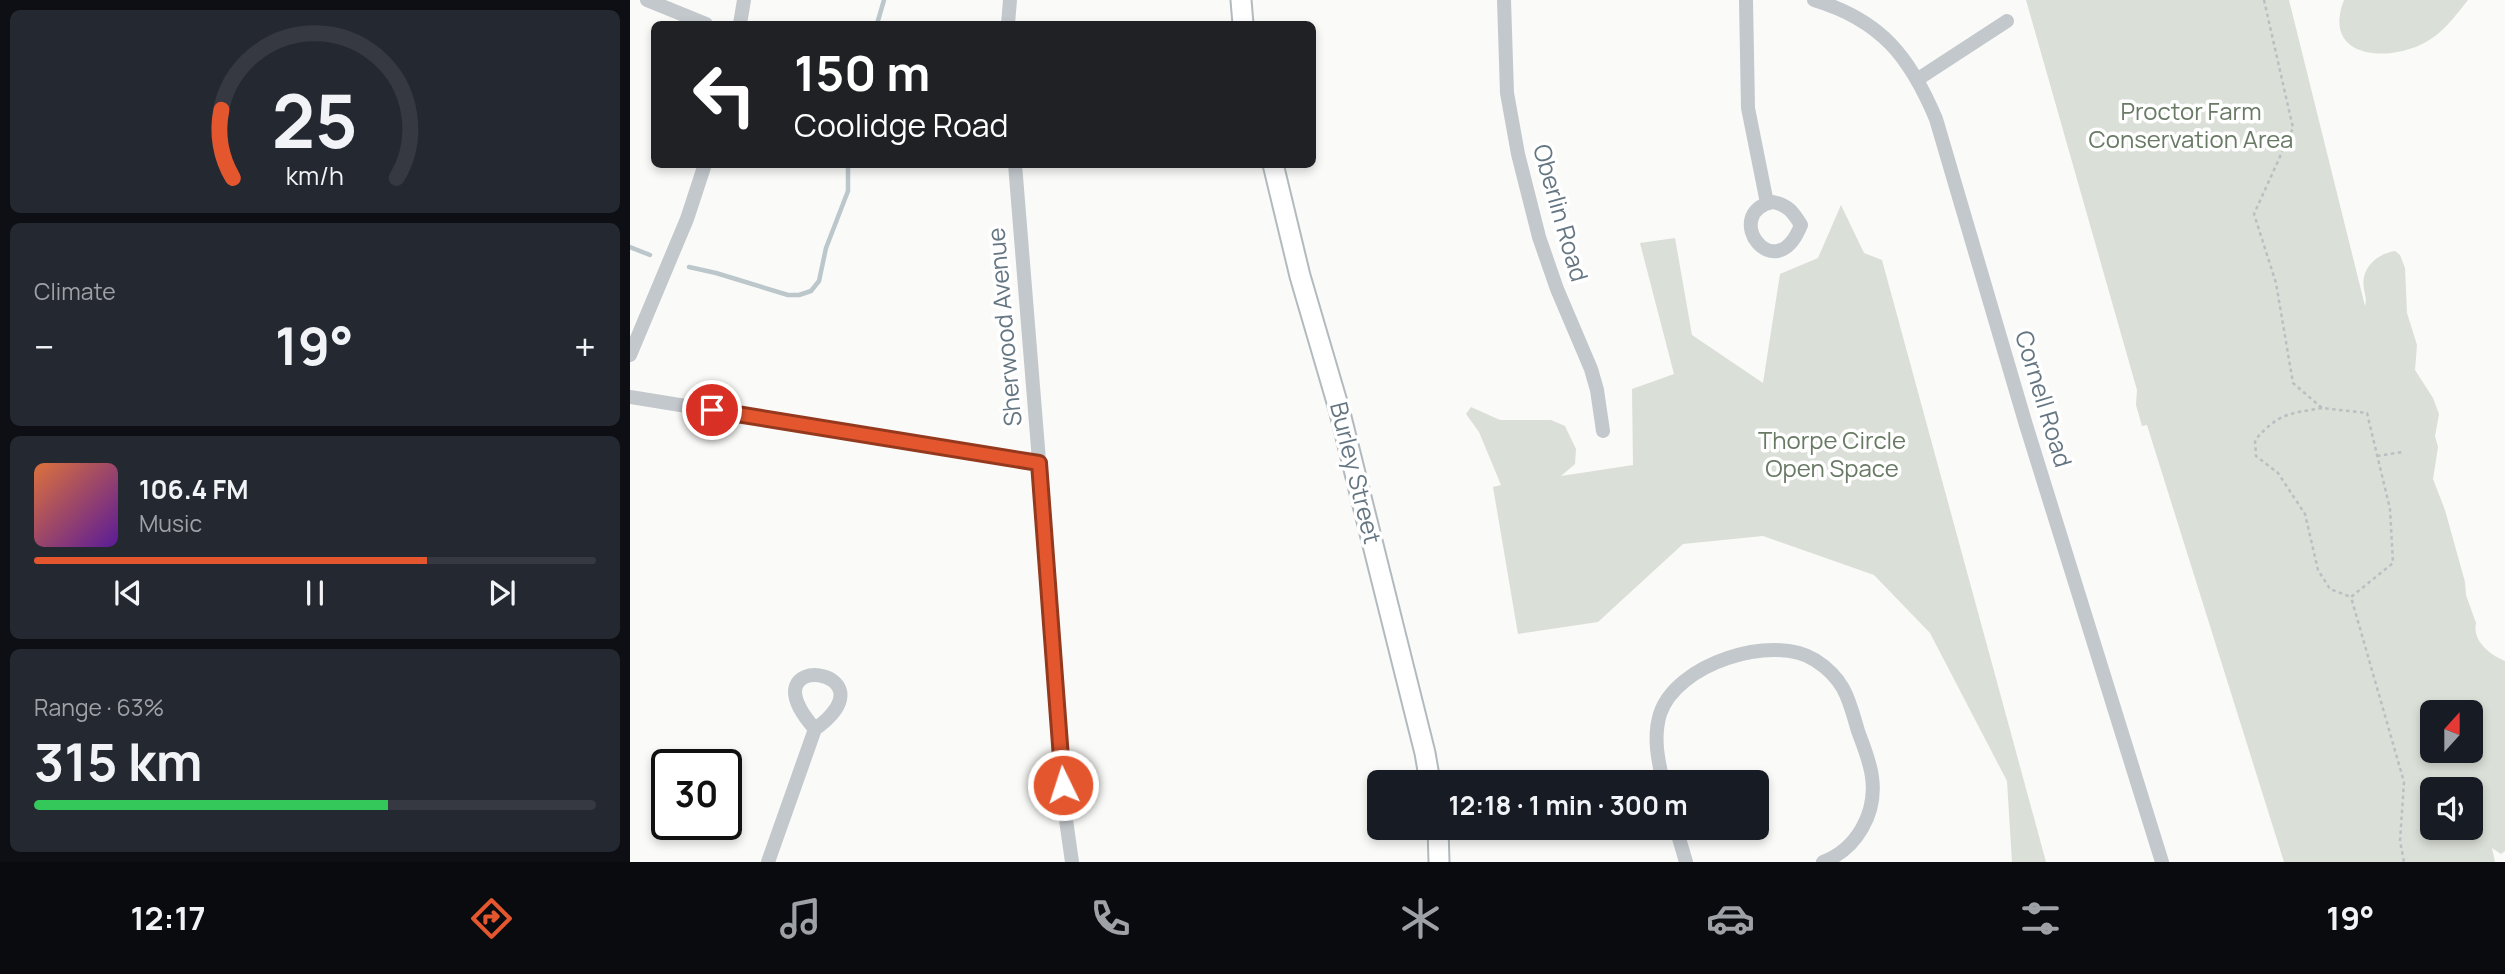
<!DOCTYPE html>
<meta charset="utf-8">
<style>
:root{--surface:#171b24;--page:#242831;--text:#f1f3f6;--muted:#9ea1a6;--line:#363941;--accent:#e4572e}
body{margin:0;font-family:Manrope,sans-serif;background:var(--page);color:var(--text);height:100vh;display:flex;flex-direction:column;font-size:26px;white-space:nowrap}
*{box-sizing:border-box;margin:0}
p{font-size:23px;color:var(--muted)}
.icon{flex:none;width:38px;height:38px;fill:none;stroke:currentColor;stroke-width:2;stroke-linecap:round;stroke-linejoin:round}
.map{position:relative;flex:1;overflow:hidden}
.side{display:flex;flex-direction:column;gap:10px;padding:10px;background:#0d0f14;width:630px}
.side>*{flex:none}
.hud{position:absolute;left:21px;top:21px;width:665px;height:147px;border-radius:10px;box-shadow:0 4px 10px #0003;background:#202124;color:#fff;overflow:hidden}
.needle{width:46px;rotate:21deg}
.fabs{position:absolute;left:1790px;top:700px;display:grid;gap:14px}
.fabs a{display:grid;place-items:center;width:63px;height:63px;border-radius:10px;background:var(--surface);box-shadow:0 4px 10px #0003;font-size:35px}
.speed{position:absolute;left:21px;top:749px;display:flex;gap:14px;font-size:35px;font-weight:700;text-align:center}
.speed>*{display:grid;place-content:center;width:91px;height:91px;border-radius:50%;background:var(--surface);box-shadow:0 4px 10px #0003;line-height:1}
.speed .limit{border:4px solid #111;border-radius:10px;background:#fff;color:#111}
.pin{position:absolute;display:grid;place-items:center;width:60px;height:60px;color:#fff;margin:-30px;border:4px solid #fff;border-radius:50%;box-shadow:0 2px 7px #0007}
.me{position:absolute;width:77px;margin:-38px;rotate:356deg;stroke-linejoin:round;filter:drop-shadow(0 0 5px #0008)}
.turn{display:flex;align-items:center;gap:24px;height:147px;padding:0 28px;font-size:32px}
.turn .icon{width:91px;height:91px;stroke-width:2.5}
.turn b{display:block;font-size:49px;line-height:60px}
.big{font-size:52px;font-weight:700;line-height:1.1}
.side .tile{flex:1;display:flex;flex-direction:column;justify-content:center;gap:10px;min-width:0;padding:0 24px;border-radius:10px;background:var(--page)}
.side .dial{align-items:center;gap:0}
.dial svg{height:182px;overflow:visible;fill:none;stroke:var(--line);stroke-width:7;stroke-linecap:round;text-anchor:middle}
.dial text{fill:var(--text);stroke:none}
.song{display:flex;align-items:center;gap:21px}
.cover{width:84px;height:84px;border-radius:10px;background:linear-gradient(135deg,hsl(20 70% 55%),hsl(270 70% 35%))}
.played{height:7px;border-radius:4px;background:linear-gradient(90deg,var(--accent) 70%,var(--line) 70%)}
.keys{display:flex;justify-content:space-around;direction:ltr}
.heat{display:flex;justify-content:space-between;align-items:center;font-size:38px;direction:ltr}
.charge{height:10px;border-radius:5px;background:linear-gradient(90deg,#34c759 63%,var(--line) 0)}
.trip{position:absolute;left:737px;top:770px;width:402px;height:70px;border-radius:10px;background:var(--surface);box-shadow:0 4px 10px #0003;font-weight:700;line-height:70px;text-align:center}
.dock{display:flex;height:112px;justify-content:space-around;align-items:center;background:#090b0e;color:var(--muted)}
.dock .icon{width:49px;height:49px}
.dock .on{color:var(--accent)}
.dock b{font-size:32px;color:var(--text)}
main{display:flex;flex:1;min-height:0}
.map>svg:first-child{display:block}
</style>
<main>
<section class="side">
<div class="tile dial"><svg viewBox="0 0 100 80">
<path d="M14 69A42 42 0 1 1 86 69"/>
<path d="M14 69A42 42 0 0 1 9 39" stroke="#e4572e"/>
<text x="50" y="56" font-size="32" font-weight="700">25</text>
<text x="50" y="72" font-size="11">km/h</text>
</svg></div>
<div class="tile"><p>Climate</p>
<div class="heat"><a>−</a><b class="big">19°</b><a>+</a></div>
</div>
<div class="tile">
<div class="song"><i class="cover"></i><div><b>106.4 FM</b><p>Music</p></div></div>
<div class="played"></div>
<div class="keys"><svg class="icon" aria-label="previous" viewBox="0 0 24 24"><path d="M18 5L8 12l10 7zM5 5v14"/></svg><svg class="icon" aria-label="pause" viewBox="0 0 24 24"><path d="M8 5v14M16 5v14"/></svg><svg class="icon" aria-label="next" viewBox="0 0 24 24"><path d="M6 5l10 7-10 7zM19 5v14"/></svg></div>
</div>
<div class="tile"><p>Range · 63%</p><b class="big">315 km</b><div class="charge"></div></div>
</section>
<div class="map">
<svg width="1875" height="862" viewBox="0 0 1875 862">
<rect width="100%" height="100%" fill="#fafaf8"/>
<g fill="#dadfd7" fill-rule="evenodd">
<path d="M1396,0H1659L1735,306C1737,299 1735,296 1734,289C1730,269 1746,254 1765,251L1770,255L1775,268L1777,313L1787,345L1785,370L1803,398L1809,414L1805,436L1808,447L1803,479L1815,510L1835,582L1836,595L1846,623C1842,641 1860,655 1875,661V851L1871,854L1862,848L1865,862H1654L1517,425L1512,426L1506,405L1507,390ZM1802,712H1841V751H1802ZM1841,789V828H1802V789Z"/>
<path d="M1714,0H1838C1825,16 1814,32 1796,42C1759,63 1691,59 1714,0Z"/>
<polygon points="1211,205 1234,253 1252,260 1416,862 1382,862 1377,781 1300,633 1244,575 1133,536 1053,544 968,622 888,634 863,487 871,485 849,432 836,414 841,407 870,420 921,420 935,426 946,449 945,464 931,476 1003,465 1002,389 1044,374 1010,243 1045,238 1062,335 1133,383 1150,274 1188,258"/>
</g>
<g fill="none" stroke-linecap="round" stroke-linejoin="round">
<g stroke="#bbc7cb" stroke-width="4.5">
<polyline points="247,24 254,0"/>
<polyline points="0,247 20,255"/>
<polyline points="59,267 86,273 158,295 169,295 181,291 189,281 196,248 218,191 218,164"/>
</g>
<g stroke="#b3babf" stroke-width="23">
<g id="secondary">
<polyline points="611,0 613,24"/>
<polyline points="643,164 670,276 709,409 795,753 800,782"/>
<polyline points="808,828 809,862"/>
</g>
</g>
<g stroke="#bbbfc2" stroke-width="2.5" stroke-dasharray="3.5 3.5" stroke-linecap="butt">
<polyline points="1634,0 1663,128 1624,214 1646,283 1663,383 1692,408 1737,413 1760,509 1763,563 1721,597 1774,782 1770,841 1774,862"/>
<path d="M1692,408C1658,414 1649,413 1625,440L1626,456L1648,473L1675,514L1688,570L1700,589L1721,597"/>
<polyline points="1747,456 1773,452"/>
</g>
<g stroke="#c3c8cc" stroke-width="14">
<polyline points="17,0 76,24"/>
<polyline points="874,0 877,93 888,154 909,237 927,289 961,369 967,390 973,431"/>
<polyline points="1116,0 1118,108 1137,203"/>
<path d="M1184,0C1251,20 1280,57 1306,119L1396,425L1532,862"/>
<polyline points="110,24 114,0"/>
<polyline points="378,24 380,0"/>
<polyline points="1288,79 1377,21"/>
<polyline points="385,164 422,621 435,813 442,862"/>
<path d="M1143,202C1158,205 1163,212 1171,225C1145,291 1090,213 1143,202Z"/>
<polyline points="0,355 57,219 75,164"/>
<polyline points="0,397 409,463"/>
<path d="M1033,782C1028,760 1023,737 1030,714C1046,664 1142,633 1185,660C1215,679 1219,700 1228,731C1233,745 1240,761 1242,777C1247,813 1227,849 1193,862"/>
<polyline points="1046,828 1056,862"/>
<path d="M138,862L185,729C269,668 112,647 185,729"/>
</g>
<use href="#secondary" stroke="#fff" stroke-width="19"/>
</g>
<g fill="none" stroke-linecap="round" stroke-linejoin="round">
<g stroke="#94391e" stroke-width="18">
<polyline id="route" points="82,410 409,463 433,785"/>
</g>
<use href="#route" stroke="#e4572e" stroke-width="12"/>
</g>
<g text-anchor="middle" stroke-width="7" stroke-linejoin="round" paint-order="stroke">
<g font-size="24" fill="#687a64" stroke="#fff">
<text x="1561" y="120">Proctor Farm<tspan x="1561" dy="28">Conservation Area</tspan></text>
<text x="1202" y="449">Thorpe Circle<tspan x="1202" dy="28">Open Space</tspan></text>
</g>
<g font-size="24" fill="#657683" stroke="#fff">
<text transform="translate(930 213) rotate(74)" y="8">Oberlin Road</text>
<text transform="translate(375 327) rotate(-95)" y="8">Sherwood Avenue</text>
<text transform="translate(1413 399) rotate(73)" y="8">Cornell Road</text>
<text transform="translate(725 473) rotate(76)" y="8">Burley Street</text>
</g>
</g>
</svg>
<div class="fabs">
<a><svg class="needle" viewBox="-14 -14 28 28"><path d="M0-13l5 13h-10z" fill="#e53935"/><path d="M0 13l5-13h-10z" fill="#9ea1a6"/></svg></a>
<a><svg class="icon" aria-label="sound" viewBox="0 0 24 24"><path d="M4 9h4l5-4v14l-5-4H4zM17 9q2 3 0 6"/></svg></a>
</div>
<div class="speed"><div class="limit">30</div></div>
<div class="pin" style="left:82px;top:410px;background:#d93025"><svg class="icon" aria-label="arrive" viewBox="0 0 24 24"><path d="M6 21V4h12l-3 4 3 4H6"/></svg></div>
<svg class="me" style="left:433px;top:785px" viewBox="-20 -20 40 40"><circle r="17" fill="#e4572e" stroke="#fff" stroke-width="3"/><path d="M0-11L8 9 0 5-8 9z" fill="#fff"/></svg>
<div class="trip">12:18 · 1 min · 300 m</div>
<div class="hud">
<div class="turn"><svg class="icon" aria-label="left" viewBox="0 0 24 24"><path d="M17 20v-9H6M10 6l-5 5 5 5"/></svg><div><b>150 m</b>Coolidge Road</div></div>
</div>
</div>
</main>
<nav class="dock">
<b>12:17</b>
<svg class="icon on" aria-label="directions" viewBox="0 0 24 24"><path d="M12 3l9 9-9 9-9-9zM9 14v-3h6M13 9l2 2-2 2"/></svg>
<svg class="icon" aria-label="music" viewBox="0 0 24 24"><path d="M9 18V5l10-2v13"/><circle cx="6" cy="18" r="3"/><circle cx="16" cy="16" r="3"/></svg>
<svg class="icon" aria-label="phone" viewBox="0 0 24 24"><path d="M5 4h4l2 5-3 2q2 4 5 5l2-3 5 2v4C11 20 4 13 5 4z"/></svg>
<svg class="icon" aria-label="climate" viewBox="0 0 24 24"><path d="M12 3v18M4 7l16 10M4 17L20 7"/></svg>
<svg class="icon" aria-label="car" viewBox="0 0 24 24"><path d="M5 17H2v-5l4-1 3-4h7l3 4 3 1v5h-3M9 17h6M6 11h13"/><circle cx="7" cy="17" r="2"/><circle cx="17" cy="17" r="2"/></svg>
<svg class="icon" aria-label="filters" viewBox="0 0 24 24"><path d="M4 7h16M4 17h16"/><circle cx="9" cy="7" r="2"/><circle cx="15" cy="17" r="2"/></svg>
<b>19°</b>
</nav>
